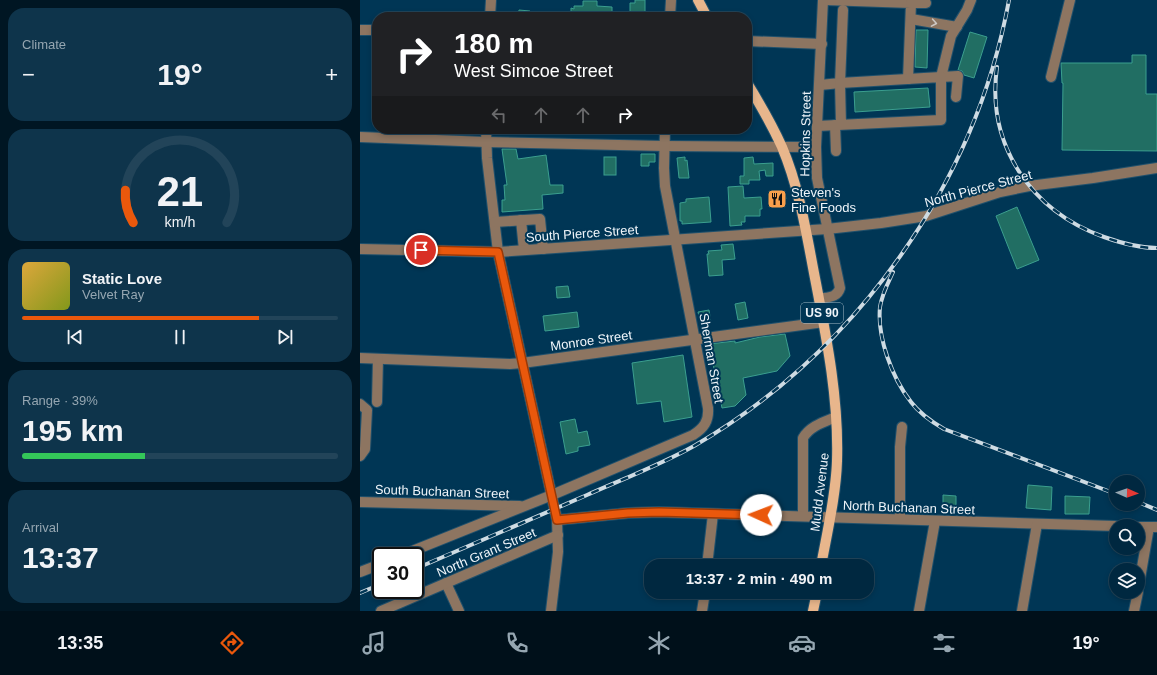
<!DOCTYPE html>
<meta charset="utf-8">
<style>
:root{--surface:#002840;--page:#0e344b;--text:#f1f3f6;--muted:#95a6b1;--line:#224459;--accent:#ea580c}
body{margin:0;font-family:Helvetica,sans-serif;background:var(--page);color:var(--text);height:100vh;display:flex;flex-direction:column;font-size:15px;white-space:nowrap}
*{box-sizing:border-box;margin:0}
p{font-size:13px;color:var(--muted)}
.icon{flex:none;width:22px;height:22px;fill:none;stroke:currentColor;stroke-width:2;stroke-linecap:round;stroke-linejoin:round}
.map{position:relative;flex:1;overflow:hidden}
.details{display:flex;flex-direction:column;gap:8px;padding:8px;background:#001623;width:360px}
.details>*{flex:none}
.hud{position:absolute;left:12px;top:12px;width:380px;height:122px;border-radius:16px;box-shadow:0 2px 6px #0003,0 0 0 1px var(--line);background:#202124;color:#fff;overflow:hidden}
.needle{width:26px;rotate:92deg}
.fabs{position:absolute;left:749px;top:475px;display:grid;gap:8px}
.fabs a{display:grid;place-items:center;width:36px;height:36px;border-radius:50%;background:var(--surface);box-shadow:0 2px 6px #0003,0 0 0 1px var(--line);font-size:20px}
.speed{position:absolute;left:12px;top:547px;display:flex;gap:8px;font-size:20px;font-weight:700;text-align:center}
.speed>*{display:grid;place-content:center;width:52px;height:52px;border-radius:50%;background:var(--surface);box-shadow:0 2px 6px #0003,0 0 0 1px var(--line);line-height:1}
.speed .limit{border:2px solid #111;border-radius:6px;background:#fff;color:#111}
.pin{position:absolute;display:grid;place-items:center;width:34px;height:34px;color:#fff;margin:-17px;border:2px solid #fff;border-radius:50%;box-shadow:0 1px 4px #0007}
.me{position:absolute;width:44px;margin:-22px;rotate:272deg;stroke-linejoin:round;filter:drop-shadow(0 0 3px #0008)}
.turn{display:flex;align-items:center;gap:14px;height:84px;padding:0 16px;font-size:18px}
.turn .icon{width:52px;height:52px;stroke-width:2.5}
.turn b{display:block;font-size:28px;line-height:34px}
.lanes{display:flex;align-items:center;height:38px;padding:0 16px;background:#0003;justify-content:center;gap:20px;direction:ltr}
.lanes .off{opacity:.35}
.big{font-size:30px;font-weight:700;line-height:1.1}
.details .tile{flex:1;display:flex;flex-direction:column;justify-content:center;gap:6px;min-width:0;padding:0 14px;border-radius:16px;background:var(--page)}
.details .dial{align-items:center;gap:0}
.dial svg{height:104px;overflow:visible;fill:none;stroke:var(--line);stroke-width:7;stroke-linecap:round;text-anchor:middle}
.dial text{fill:var(--text);stroke:none}
.song{display:flex;align-items:center;gap:12px}
.cover{width:48px;height:48px;border-radius:6px;background:linear-gradient(135deg,hsl(40 70% 55%),hsl(70 70% 35%))}
.played{height:4px;border-radius:2px;background:linear-gradient(90deg,var(--accent) 75%,var(--line) 75%)}
.keys{display:flex;justify-content:space-around;direction:ltr}
.heat{display:flex;justify-content:space-between;align-items:center;font-size:22px;direction:ltr}
.charge{height:6px;border-radius:3px;background:linear-gradient(90deg,#34c759 39%,var(--line) 0)}
.trip{position:absolute;left:284px;top:559px;width:230px;height:40px;border-radius:16px;background:var(--surface);box-shadow:0 2px 6px #0003,0 0 0 1px var(--line);font-weight:700;line-height:40px;text-align:center}
.tab-bar{display:flex;height:64px;justify-content:space-around;align-items:center;background:#00101a;color:var(--muted)}
.tab-bar .icon{width:28px;height:28px}
.tab-bar .selected{color:var(--accent)}
.tab-bar b{font-size:18px;color:var(--text)}
main{display:flex;flex:1;min-height:0}
.map>svg:first-child{display:block}
</style>
<main>
<section class="details">
<div class="tile"><p>Climate</p>
<div class="heat"><a>−</a><b class="big">19°</b><a>+</a></div>
</div>
<div class="tile dial"><svg viewBox="0 0 100 80">
<path d="M14 69A42 42 0 1 1 86 69"/>
<path d="M14 69A42 42 0 0 1 8 44" stroke="#ea580c"/>
<text x="50" y="56" font-size="32" font-weight="700">21</text>
<text x="50" y="72" font-size="11">km/h</text>
</svg></div>
<div class="tile">
<div class="song"><i class="cover"></i><div><b>Static Love</b><p>Velvet Ray</p></div></div>
<div class="played"></div>
<div class="keys"><svg class="icon" aria-label="previous" viewBox="0 0 24 24"><path d="M18 5L8 12l10 7zM5 5v14"/></svg><svg class="icon" aria-label="pause" viewBox="0 0 24 24"><path d="M8 5v14M16 5v14"/></svg><svg class="icon" aria-label="next" viewBox="0 0 24 24"><path d="M6 5l10 7-10 7zM19 5v14"/></svg></div>
</div>
<div class="tile"><p>Range · 39%</p><b class="big">195 km</b><div class="charge"></div></div>
<div class="tile"><p>Arrival</p><b class="big">13:37</b></div>
</section>
<div class="map">
<svg width="797" height="611" viewBox="0 0 797 611">
<rect width="100%" height="100%" fill="#003655"/>
<g fill="#216e63" stroke="#3b9f8f">
<polygon points="275,0 285,0 285,17 270,17 270,3 275,3"/>
<polygon points="223,1 237,1 237,6 252,7 252,17 211,17 211,8 214,9 214,6 223,6"/>
<polygon points="159,10 170,11 169,17 158,17"/>
<polygon points="556,30 568,30 567,68 555,67"/>
<polygon points="610,32 627,37 614,78 604,75 602,71 598,70"/>
<polygon points="772,55 786,55 786,94 797,94 797,151 702,150 703,83 702,83 701,63 772,63"/>
<polygon points="568,88 570,107 495,112 494,92"/>
<polygon points="142,149 156,149 158,159 186,155 190,185 203,185 203,193 182,195 183,209 142,212 142,200 145,200 144,185 147,185"/>
<polygon points="281,154 295,154 295,162 289,162 289,166 281,166"/>
<rect x="244" y="157" width="12" height="18"/>
<polygon points="325,157 325,161 327,160 329,178 319,178 317,158"/>
<polygon points="393,157 394,164 413,163 413,176 406,176 405,170 399,171 400,180 389,180 389,184 380,184 380,176 384,176 384,158"/>
<polygon points="383,186 384,198 401,197 402,209 400,209 400,216 385,216 385,222 381,222 382,225 370,226 368,187"/>
<polygon points="425,192 426,199 421,200 421,202 418,203 419,205 413,206 411,196"/>
<polygon points="349,197 351,222 322,224 322,221 320,221 320,203 326,202 326,199"/>
<polygon points="657,207 679,260 657,269 636,216"/>
<polygon points="373,244 375,259 362,260 363,275 349,276 347,254 349,254 348,251 362,250 361,245"/>
<polygon points="208,286 210,297 197,298 196,287"/>
<polygon points="385,302 388,318 378,320 375,304"/>
<polygon points="349,310 351,323 341,325 338,312"/>
<polygon points="217,312 219,327 185,331 183,316"/>
<polygon points="425,334 430,356 417,371 383,378 386,395 375,406 362,408 349,344 375,341 375,343 400,337"/>
<polygon points="323,355 332,417 304,422 301,401 277,404 272,363"/>
<polygon points="215,419 218,433 227,431 230,445 218,447 218,451 206,454 200,422"/>
<polygon points="668,485 692,487 691,510 666,508"/>
<polygon points="583,495 596,496 596,509 583,508"/>
<polygon points="705,496 730,497 729,514 705,514"/>
</g>
<g fill="none" stroke-linecap="round" stroke-linejoin="round">
<g stroke="#21516c" stroke-width="12">
<g id="minor">
<polyline points="465,0 551,3 548,79"/>
<polyline points="551,3 566,3"/>
<polyline points="130,17 131,0"/>
<polyline points="310,17 311,0"/>
<polyline points="551,19 597,27"/>
<polyline points="0,30 17,30"/>
<polyline points="387,41 462,44"/>
<polyline points="691,77 710,0"/>
<polyline points="460,85 480,83 483,10"/>
<polyline points="596,97 598,76 581,77 591,36 607,10 611,0"/>
<polyline points="475,125 476,151"/>
<path d="M457,126C499,124 540,122 581,120V77L480,83L481,125"/>
<polyline points="126,129 127,158 138,252 197,520 198,552 191,611"/>
<polyline points="0,137 126,142 304,146 456,147"/>
<polyline points="161,220 164,250"/>
<polyline points="135,222 180,219 183,249"/>
<polyline points="0,249 138,252 467,229 521,223 566,216 640,192 669,186 733,178 797,168"/>
<path d="M459,299C468,297 477,298 480,288L457,178L456,147L463,0"/>
<polyline points="0,358 150,364 162,363 464,322"/>
<polyline points="17,402 18,359"/>
<polyline points="0,404 7,410 5,449 0,456"/>
<polyline points="0,502 160,506"/>
<path d="M443,516V438C450,426 464,422 476,417"/>
<polyline points="540,519 540,447 542,427"/>
<polyline points="197,520 268,513 299,512 756,526"/>
<polyline points="778,527 797,527"/>
<path d="M40,556L192,495L333,435C344,428 349,421 348,408L305,186L304,168L305,129"/>
<polyline points="347,566 353,514"/>
<polyline points="0,572 21,564"/>
<polyline points="86,583 99,611"/>
<polyline points="778,590 789,527"/>
<polyline points="437,592 457,592"/>
<polyline points="21,611 198,535"/>
<polyline points="342,611 345,592"/>
<polyline points="559,611 575,521"/>
<polyline points="662,611 677,524"/>
<polyline points="774,611 778,592"/>
</g>
</g>
<g stroke="#21516c" stroke-width="12">
<g id="major">
<polyline points="338,0 347,17"/>
<path d="M387,83C400,104 412,125 422,147C439,187 446,231 454,273C466,335 479,398 477,461C476,495 467,533 461,566"/>
<polyline points="453,611 457,592"/>
</g>
</g>
<use href="#minor" stroke="#8d7561" stroke-width="10"/>
<use href="#major" stroke="#e8b68c" stroke-width="10"/>
<g stroke="#cedbe3" stroke-width="4">
<g id="rail">
<path d="M637,67C626,145 671,211 744,237C761,243 778,248 797,248"/>
<path d="M533,272C528,283 522,294 520,307C517,337 532,378 551,402C560,414 572,422 584,429L756,494"/>
<polyline points="778,502 797,510"/>
<path d="M55,569C112,544 170,520 227,495C263,479 300,465 334,446C496,352 615,185 649,0"/>
<polyline points="0,593 21,584"/>
</g>
</g>
<use href="#rail" stroke="#003655" stroke-width="2.5" stroke-dasharray="8" stroke-linecap="butt"/>
</g>
<defs><path id="oneway-chevron" d="M-2-3.5L2.5 0L-2 3.5" fill="none" stroke-width="1.6" stroke-linecap="round" stroke-linejoin="round"/></defs>
<use stroke="#cdc8c4" href="#oneway-chevron" transform="translate(574 23) rotate(10)"/>
<g fill="none" stroke-linecap="round" stroke-linejoin="round">
<g stroke="#983908" stroke-width="10">
<polyline id="route" points="61,250 138,252 197,520 268,513 299,512 401,515"/>
</g>
<use href="#route" stroke="#ea580c" stroke-width="7"/>
</g>
<defs>
<g id="restaurant-square" transform="scale(1)"><rect x="-9" y="-9" width="18" height="18" rx="4" fill="#f9a04c" stroke="#003655"/><path d="M-5-6h1v4h1v-4h1v4h1v-4h1v5L-1.5 .5V6h-2V.5L-5-1ZM5-6V6H3V1.5H1.5Q1.5-4 5-6Z" fill="#111"/></g>
</defs>
<g fill-rule="evenodd">
<use href="#restaurant-square" x="417" y="199"/>
</g>
<g text-anchor="middle" stroke-width="4" stroke-linejoin="round" paint-order="stroke">
<rect fill="#003655" stroke="#a7bcc8" stroke-width="1" x="441" y="303" width="42" height="20" rx="3"/>
<g font-size="12" font-weight="bold" fill="#eff5fa">
<text x="462" y="317">US 90</text>
</g>
<g font-size="13" fill="#eff5fa" stroke="#003655">
<text transform="translate(445 134) rotate(-89)" y="5">Hopkins Street</text>
<text transform="translate(618 188) rotate(-15)" y="5">North Pierce Street</text>
<text transform="translate(222 233) rotate(-4)" y="5">South Pierce Street</text>
<text transform="translate(231 340) rotate(-8)" y="5">Monroe Street</text>
<text transform="translate(352 358) rotate(80)" y="5">Sherman Street</text>
<text transform="translate(82 491) rotate(2)" y="5">South Buchanan Street</text>
<text transform="translate(459 492) rotate(-83)" y="5">Mudd Avenue</text>
<text transform="translate(549 507) rotate(2)" y="5">North Buchanan Street</text>
<text transform="translate(126 552) rotate(-23)" y="5">North Grant Street</text>
</g>
<g font-size="13" fill="#eff5fa" stroke="#003655" text-anchor="start">
<text x="431" y="197">Steven's<tspan x="431" dy="15">Fine Foods</tspan></text>
</g>
</g>
</svg>
<div class="fabs">
<a><svg class="needle" viewBox="-14 -14 28 28"><path d="M0-13l5 13h-10z" fill="#e53935"/><path d="M0 13l5-13h-10z" fill="#95a6b1"/></svg></a>
<a><svg class="icon" aria-label="search" viewBox="0 0 24 24"><circle cx="10" cy="10" r="6"/><path d="M15 15l6 6"/></svg></a>
<a><svg class="icon" aria-label="layers" viewBox="0 0 24 24"><path d="M12 4l9 5-9 5-9-5zM3 14l9 5 9-5"/></svg></a>
</div>
<div class="speed"><div class="limit">30</div></div>
<div class="pin" style="left:61px;top:250px;background:#d93025"><svg class="icon" aria-label="arrive" viewBox="0 0 24 24"><path d="M6 21V4h12l-3 4 3 4H6"/></svg></div>
<svg class="me" style="left:401px;top:515px" viewBox="-20 -20 40 40"><circle r="19" fill="#fff"/><path d="M0-13L10 11 0 6-10 11z" fill="#ea580c"/></svg>
<div class="trip">13:37 · 2 min · 490 m</div>
<div class="hud">
<div class="turn"><svg class="icon" aria-label="right" viewBox="0 0 24 24"><path d="M7 20v-9h11M14 6l5 5-5 5"/></svg><div><b>180 m</b>West Simcoe Street</div></div>
<div class="lanes"><svg class="icon off" aria-label="left" viewBox="0 0 24 24"><path d="M17 20v-9H6M10 6l-5 5 5 5"/></svg><svg class="icon off" aria-label="ahead" viewBox="0 0 24 24"><path d="M12 20V5M6 11l6-6 6 6"/></svg><svg class="icon off" aria-label="ahead" viewBox="0 0 24 24"><path d="M12 20V5M6 11l6-6 6 6"/></svg><svg class="icon" aria-label="right" viewBox="0 0 24 24"><path d="M7 20v-9h11M14 6l5 5-5 5"/></svg></div>
</div>
</div>
</main>
<nav class="tab-bar">
<b>13:35</b>
<svg class="icon selected" aria-label="directions" viewBox="0 0 24 24"><path d="M12 3l9 9-9 9-9-9zM9 14v-3h6M13 9l2 2-2 2"/></svg>
<svg class="icon" aria-label="music" viewBox="0 0 24 24"><path d="M9 18V5l10-2v13"/><circle cx="6" cy="18" r="3"/><circle cx="16" cy="16" r="3"/></svg>
<svg class="icon" aria-label="phone" viewBox="0 0 24 24"><path d="M5 4h4l2 5-3 2q2 4 5 5l2-3 5 2v4C11 20 4 13 5 4z"/></svg>
<svg class="icon" aria-label="climate" viewBox="0 0 24 24"><path d="M12 3v18M4 7l16 10M4 17L20 7"/></svg>
<svg class="icon" aria-label="car" viewBox="0 0 24 24"><path d="M5 17H2v-5l4-1 3-4h7l3 4 3 1v5h-3M9 17h6M6 11h13"/><circle cx="7" cy="17" r="2"/><circle cx="17" cy="17" r="2"/></svg>
<svg class="icon" aria-label="filters" viewBox="0 0 24 24"><path d="M4 7h16M4 17h16"/><circle cx="9" cy="7" r="2"/><circle cx="15" cy="17" r="2"/></svg>
<b>19°</b>
</nav>
